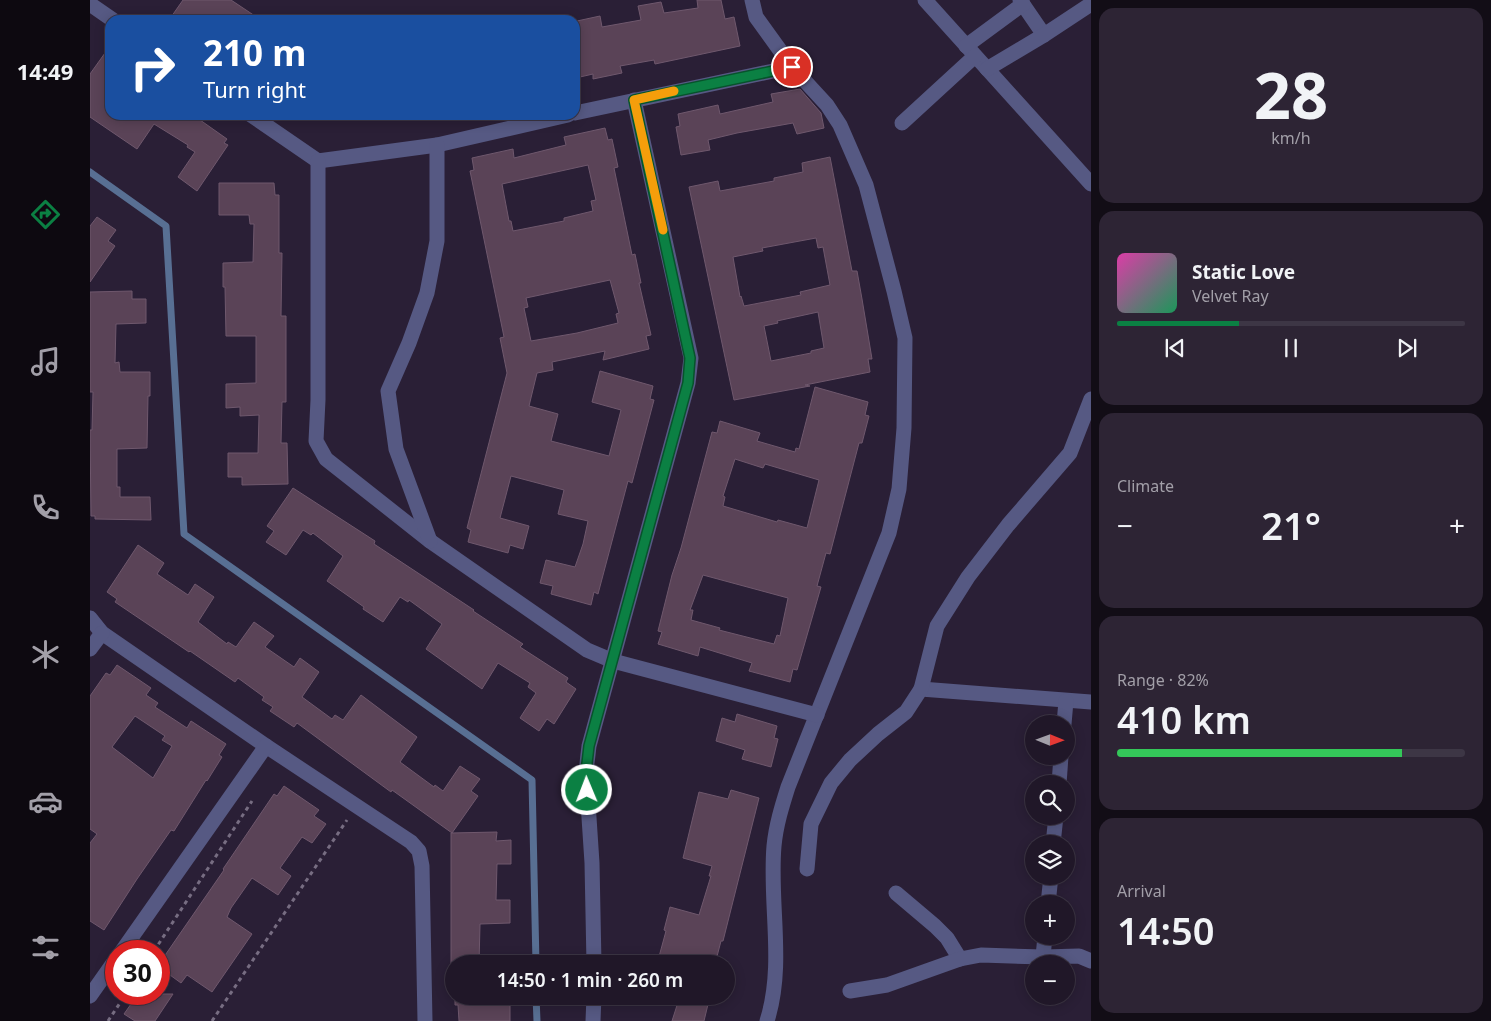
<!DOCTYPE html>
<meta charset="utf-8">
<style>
:root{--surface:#201728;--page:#2d2434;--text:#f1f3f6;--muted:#a29fa8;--line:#3d3645;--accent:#0b8043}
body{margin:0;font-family:"Noto Sans",sans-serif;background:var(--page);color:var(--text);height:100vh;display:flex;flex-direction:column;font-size:19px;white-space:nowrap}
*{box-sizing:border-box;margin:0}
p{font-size:16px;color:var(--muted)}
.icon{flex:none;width:28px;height:28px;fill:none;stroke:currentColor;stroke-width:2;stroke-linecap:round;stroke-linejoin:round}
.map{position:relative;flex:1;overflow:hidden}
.details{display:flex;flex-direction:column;gap:8px;padding:8px;background:#120d16;width:400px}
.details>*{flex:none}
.banner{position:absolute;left:15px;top:15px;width:475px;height:105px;border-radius:15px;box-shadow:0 2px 12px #0003,0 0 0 1px var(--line);background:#1a4fa0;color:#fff;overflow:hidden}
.needle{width:32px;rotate:91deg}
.controls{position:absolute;left:935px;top:715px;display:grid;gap:10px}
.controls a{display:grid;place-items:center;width:50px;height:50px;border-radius:50%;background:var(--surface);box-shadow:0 2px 12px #0003,0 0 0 1px var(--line);font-size:25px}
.speed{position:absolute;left:15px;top:940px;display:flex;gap:10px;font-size:25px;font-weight:700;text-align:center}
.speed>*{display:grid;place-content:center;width:65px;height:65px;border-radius:50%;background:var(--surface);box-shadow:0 2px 12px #0003,0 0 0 1px var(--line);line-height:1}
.speed .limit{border:8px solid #d22;background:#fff;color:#111}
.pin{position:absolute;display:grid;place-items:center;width:42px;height:42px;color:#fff;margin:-21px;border:2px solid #fff;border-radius:50%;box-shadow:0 1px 5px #0007}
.me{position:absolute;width:55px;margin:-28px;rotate:359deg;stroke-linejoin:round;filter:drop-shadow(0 0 4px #0008)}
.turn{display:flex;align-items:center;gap:18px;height:105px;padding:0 15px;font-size:22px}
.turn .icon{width:65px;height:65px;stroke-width:2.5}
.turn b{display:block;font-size:35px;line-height:42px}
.big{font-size:38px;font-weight:600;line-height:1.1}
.details .widget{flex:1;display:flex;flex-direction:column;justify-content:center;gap:8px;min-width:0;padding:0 18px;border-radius:15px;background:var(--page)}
.details .dial{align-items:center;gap:0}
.dial b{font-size:65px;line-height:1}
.song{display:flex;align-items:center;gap:15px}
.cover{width:60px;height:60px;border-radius:8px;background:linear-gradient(135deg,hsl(320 70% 55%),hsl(150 70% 35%))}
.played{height:5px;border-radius:2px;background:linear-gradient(90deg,var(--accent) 35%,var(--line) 35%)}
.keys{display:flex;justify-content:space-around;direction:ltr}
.heat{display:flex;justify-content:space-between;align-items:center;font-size:28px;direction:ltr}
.charge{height:8px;border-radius:4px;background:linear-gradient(90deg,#34c759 82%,var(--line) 0)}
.trip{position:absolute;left:355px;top:955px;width:290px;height:50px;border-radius:25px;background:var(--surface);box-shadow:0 2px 12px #0003,0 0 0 1px var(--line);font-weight:600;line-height:50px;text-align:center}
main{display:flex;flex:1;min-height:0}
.tabs{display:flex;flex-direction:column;width:90px;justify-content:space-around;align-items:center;background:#0d0910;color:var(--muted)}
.tabs .icon{width:35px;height:35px}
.tabs .current{color:var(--accent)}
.tabs b{font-size:22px;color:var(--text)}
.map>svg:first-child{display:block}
</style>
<main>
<nav class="tabs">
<b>14:49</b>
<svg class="icon current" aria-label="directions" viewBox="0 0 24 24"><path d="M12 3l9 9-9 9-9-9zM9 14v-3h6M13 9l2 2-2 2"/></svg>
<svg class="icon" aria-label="music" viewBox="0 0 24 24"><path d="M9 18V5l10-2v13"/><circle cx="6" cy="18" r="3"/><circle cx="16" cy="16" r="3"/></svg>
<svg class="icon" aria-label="phone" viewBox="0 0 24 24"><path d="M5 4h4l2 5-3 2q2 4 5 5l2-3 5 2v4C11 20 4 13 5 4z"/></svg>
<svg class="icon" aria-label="climate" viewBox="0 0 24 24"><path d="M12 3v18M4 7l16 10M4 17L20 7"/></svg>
<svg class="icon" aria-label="car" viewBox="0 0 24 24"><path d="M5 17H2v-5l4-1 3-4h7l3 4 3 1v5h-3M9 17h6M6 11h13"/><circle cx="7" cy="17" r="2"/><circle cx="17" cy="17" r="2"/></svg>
<svg class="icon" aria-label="filters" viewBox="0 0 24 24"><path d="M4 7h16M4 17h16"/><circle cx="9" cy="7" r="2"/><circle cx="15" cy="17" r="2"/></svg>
</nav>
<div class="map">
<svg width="1001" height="1021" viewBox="0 0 1001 1021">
<rect width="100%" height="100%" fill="#2a1f36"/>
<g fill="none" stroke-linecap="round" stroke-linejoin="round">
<g stroke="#586f93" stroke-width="7">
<polyline points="0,172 76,226 94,534 442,780 446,964"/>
<polyline points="446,996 447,1021"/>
</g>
</g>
<g fill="#5a4357" stroke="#6f586d" fill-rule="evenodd">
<polygon points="93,0 141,0 171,20 79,20"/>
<polygon points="607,0 631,0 635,19 644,17 650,46 565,64 564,60 530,66 532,73 503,79 503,74 490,77 485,52 485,35 490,34 487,21 510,16 512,27 551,20 548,6 571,2 574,13 608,8"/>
<polygon points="20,46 20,115 103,115 137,139 134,143 138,145 107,191 88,177 105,152 97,147 98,145 64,124 47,149 0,117 0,74"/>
<polygon points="710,89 731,113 734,128 707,134 703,123 647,133 618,140 620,150 591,155 586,127 590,126 588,114 628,105 630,114 683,102 681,94"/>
<path d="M515,128L518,140L522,139L528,167L524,168L542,255L545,254L551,283H549L561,335L556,336L559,349L513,360L515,351L462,362L463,370L447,373L439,406L468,414L461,441L519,456L531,410L502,402L510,371L563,386L560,399L564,400L542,483L538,481L508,594L504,592L501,605L461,594L463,586L450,583L456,560L485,567L493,544L498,521L468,514L474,490L421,476L410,518L439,526L433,549L420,545L418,553L378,542L381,530L377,528L417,373L410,338L414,337L380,171L384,170L382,158L423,149L424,158L476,145L474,137ZM498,165L506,200L501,201L503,211L474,218V221L423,231L421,221H419L412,184ZM520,280L529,313L526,314L528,323L487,333L441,341L434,308L438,307L436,298Z"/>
<path d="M740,157L762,271H767L772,299L782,359H778L780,372L715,385L720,386L644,400L599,187L628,181L630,191L684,181V178L713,172L712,163ZM726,238L728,248L733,247L740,285L710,292L711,295L654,306L651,296L650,297L643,257L673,251L672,248ZM728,312L734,348L721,351V353L681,361L674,326L688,323L687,321Z"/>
<polygon points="129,183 184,183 185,195 189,195 189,253 192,253 191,316 196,316 196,402 192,402 191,443 197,443 198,484 152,485 152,477 138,477 138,453 168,453 169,415 150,416 150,407 136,408 136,384 166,383 166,336 136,336 135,287 133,287 133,263 163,262 164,224 160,224 159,215 129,215"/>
<polygon points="7,217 26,230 18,241 25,246 0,282 0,226"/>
<polygon points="42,291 42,299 56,299 56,323 26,324 25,363 29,362 30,372 60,372 60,396 58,396 57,448 27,449 27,487 30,487 30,497 60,497 61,520 5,519 5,516 1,516 0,430 2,430 3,392 0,392 0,292"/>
<path d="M725,387L778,402L775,415L779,416L772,443H769L740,554L736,553L727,586L731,587L707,670L703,669L700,682L659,671L662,663L610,647L608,656L568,644L572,632L568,631L582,575L591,548L622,432L627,433L630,421L670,433L667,441L705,452L706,448L709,449ZM645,459L673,468L675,464L729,480L717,528L688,520L687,522L633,506L635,497L633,496ZM613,575L698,598L690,636L687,635L684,644L629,630L630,628L601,620L603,610H600Z"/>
<polygon points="203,488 285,541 284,544 384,610 383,611 433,644 430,647 478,678 476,682 486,689 464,724 457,719 449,731 430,718 446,693 438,687 440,683 408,663 392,689 336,649 352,624 319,600 318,602 310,597 293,622 273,609 274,607 237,581 253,556 223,533 221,535 213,530 196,555 176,542 184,531 177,526"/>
<polygon points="48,545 74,563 67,574 98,595 105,584 124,597 108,622 137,644 138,642 146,647 164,622 184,636 175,647 204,667 210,658 229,672 212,697 242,719 245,715 253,720 271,695 327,737 310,762 344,787 345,785 353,791 370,766 390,779 381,791 388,796 362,833 302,790 301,792 207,723 204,727 180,711 183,707 172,700 174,697 148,678 145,682 100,651 99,652 25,602 27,599 17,592"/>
<path d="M27,665L61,688L56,695L68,703L65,707L97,728L101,721L136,744L129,755L132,757L117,781L116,780L84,831L81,830L47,879L14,930L0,921V843L7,834L0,829V696L16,673L20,675ZM45,716L75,736L72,740L82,746L63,778L22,747Z"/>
<polygon points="647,714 687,726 684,738 688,739 681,767 652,759 655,750 626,741 632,718 645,722"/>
<polygon points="194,786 229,810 224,816 236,824 222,843 212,837 190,868 201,876 188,895 162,878 141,908 137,917 162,934 122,992 97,975 91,983 69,967 69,964 134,870 133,869 184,794 187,796"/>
<polygon points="641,790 669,798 633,941 631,941 625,964 567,964 576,931 574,930 580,907 609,915 621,876 619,876 622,866 593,858 609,792 638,799"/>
<polygon points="407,832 406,841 421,840 421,864 407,864 406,900 420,900 420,923 390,924 389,964 364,964 364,992 361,992 361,833"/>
<polygon points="48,994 83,994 65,1021 45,1021 34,1014"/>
<polygon points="365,996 420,996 420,1021 369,1021 368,1005 365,1005"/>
<polygon points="590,996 620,996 614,1021 582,1021"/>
</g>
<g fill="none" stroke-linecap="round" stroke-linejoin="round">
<g stroke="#776d82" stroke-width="3" stroke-dasharray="4 4" stroke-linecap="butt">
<polyline points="64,951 162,801"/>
<polyline points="18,1021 36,994"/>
<polyline points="122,1021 257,820"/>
</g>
<g stroke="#565983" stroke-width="15">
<path d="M662,0L666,17L702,67L737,105L750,125L776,185L804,291L815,338L814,428L809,489L799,533L698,787C692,806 686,825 684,846C679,904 695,964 677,1021"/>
<polyline points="835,0 1001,184"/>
<polyline points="930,0 954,35"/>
<polyline points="0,4 23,20"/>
<polyline points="876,46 933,4"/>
<polyline points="897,69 954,35 1001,4"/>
<polyline points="485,113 702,67"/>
<polyline points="161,115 228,161 347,145 478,115"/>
<polyline points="812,123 885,56"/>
<polyline points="228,161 228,400 226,441 236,459 340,541 497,650 523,661 727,715"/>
<polyline points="340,541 306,449 298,391 319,343 337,293 347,241 347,145"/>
<polyline points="0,618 12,633 176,746 321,842 329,851 332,866 335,1021"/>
<polyline points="0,649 12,633"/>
<polyline points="831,689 1001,702"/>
<polyline points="974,724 976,701"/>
<polyline points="969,784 971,756"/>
<polyline points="963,844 966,816"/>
<polyline points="717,869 721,824 741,783 760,760 788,734 816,712 831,689 847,626 878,577 918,525 980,453 1001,399"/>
<polyline points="806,893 845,926 857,938 870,959"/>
<polyline points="958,904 961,876"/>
<polyline points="32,951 176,746"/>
<polyline points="953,957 955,936"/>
<polyline points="504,964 502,863 496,772 499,746 598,383 601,358 544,100"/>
<polyline points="760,991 797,985 870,959 891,955 953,957 989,956 1001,961"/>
<polyline points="0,996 26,959"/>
<polyline points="503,1021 504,996"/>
</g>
</g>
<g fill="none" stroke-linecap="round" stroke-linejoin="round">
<g stroke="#07532c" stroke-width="12">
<polyline id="route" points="497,790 496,772 499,746 598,383 600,358 544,100 702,67"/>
</g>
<use href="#route" stroke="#0b8043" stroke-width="9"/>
<polyline stroke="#f59e0b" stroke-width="9" points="573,230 544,100 584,91"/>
</g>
</svg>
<div class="controls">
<a><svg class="needle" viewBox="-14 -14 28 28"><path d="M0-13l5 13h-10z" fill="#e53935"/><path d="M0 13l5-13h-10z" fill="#a29fa8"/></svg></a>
<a><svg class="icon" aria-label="search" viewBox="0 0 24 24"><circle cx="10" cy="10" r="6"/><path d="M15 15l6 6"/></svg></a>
<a><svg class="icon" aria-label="layers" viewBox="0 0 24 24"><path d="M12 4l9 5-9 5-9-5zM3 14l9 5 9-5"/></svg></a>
<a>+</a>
<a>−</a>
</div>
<div class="speed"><div class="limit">30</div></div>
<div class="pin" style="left:702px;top:67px;background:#d93025"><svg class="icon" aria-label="arrive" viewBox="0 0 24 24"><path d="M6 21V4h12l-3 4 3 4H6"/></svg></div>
<svg class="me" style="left:497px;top:790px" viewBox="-20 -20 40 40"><circle r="17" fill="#0b8043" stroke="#fff" stroke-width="3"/><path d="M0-11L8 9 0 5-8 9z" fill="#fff"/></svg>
<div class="trip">14:50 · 1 min · 260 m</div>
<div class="banner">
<div class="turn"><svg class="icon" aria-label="right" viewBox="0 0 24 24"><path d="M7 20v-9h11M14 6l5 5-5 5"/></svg><div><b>210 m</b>Turn right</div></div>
</div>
</div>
<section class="details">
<div class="widget dial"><b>28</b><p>km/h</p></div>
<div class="widget">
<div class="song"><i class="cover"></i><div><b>Static Love</b><p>Velvet Ray</p></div></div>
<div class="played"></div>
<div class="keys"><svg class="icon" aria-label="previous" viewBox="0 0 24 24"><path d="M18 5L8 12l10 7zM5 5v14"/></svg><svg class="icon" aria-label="pause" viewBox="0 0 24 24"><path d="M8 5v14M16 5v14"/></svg><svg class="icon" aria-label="next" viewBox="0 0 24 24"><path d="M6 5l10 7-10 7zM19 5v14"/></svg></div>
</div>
<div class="widget"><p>Climate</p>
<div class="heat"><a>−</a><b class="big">21°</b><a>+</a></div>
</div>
<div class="widget"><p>Range · 82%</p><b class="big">410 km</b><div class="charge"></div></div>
<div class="widget"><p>Arrival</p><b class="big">14:50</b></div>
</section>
</main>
